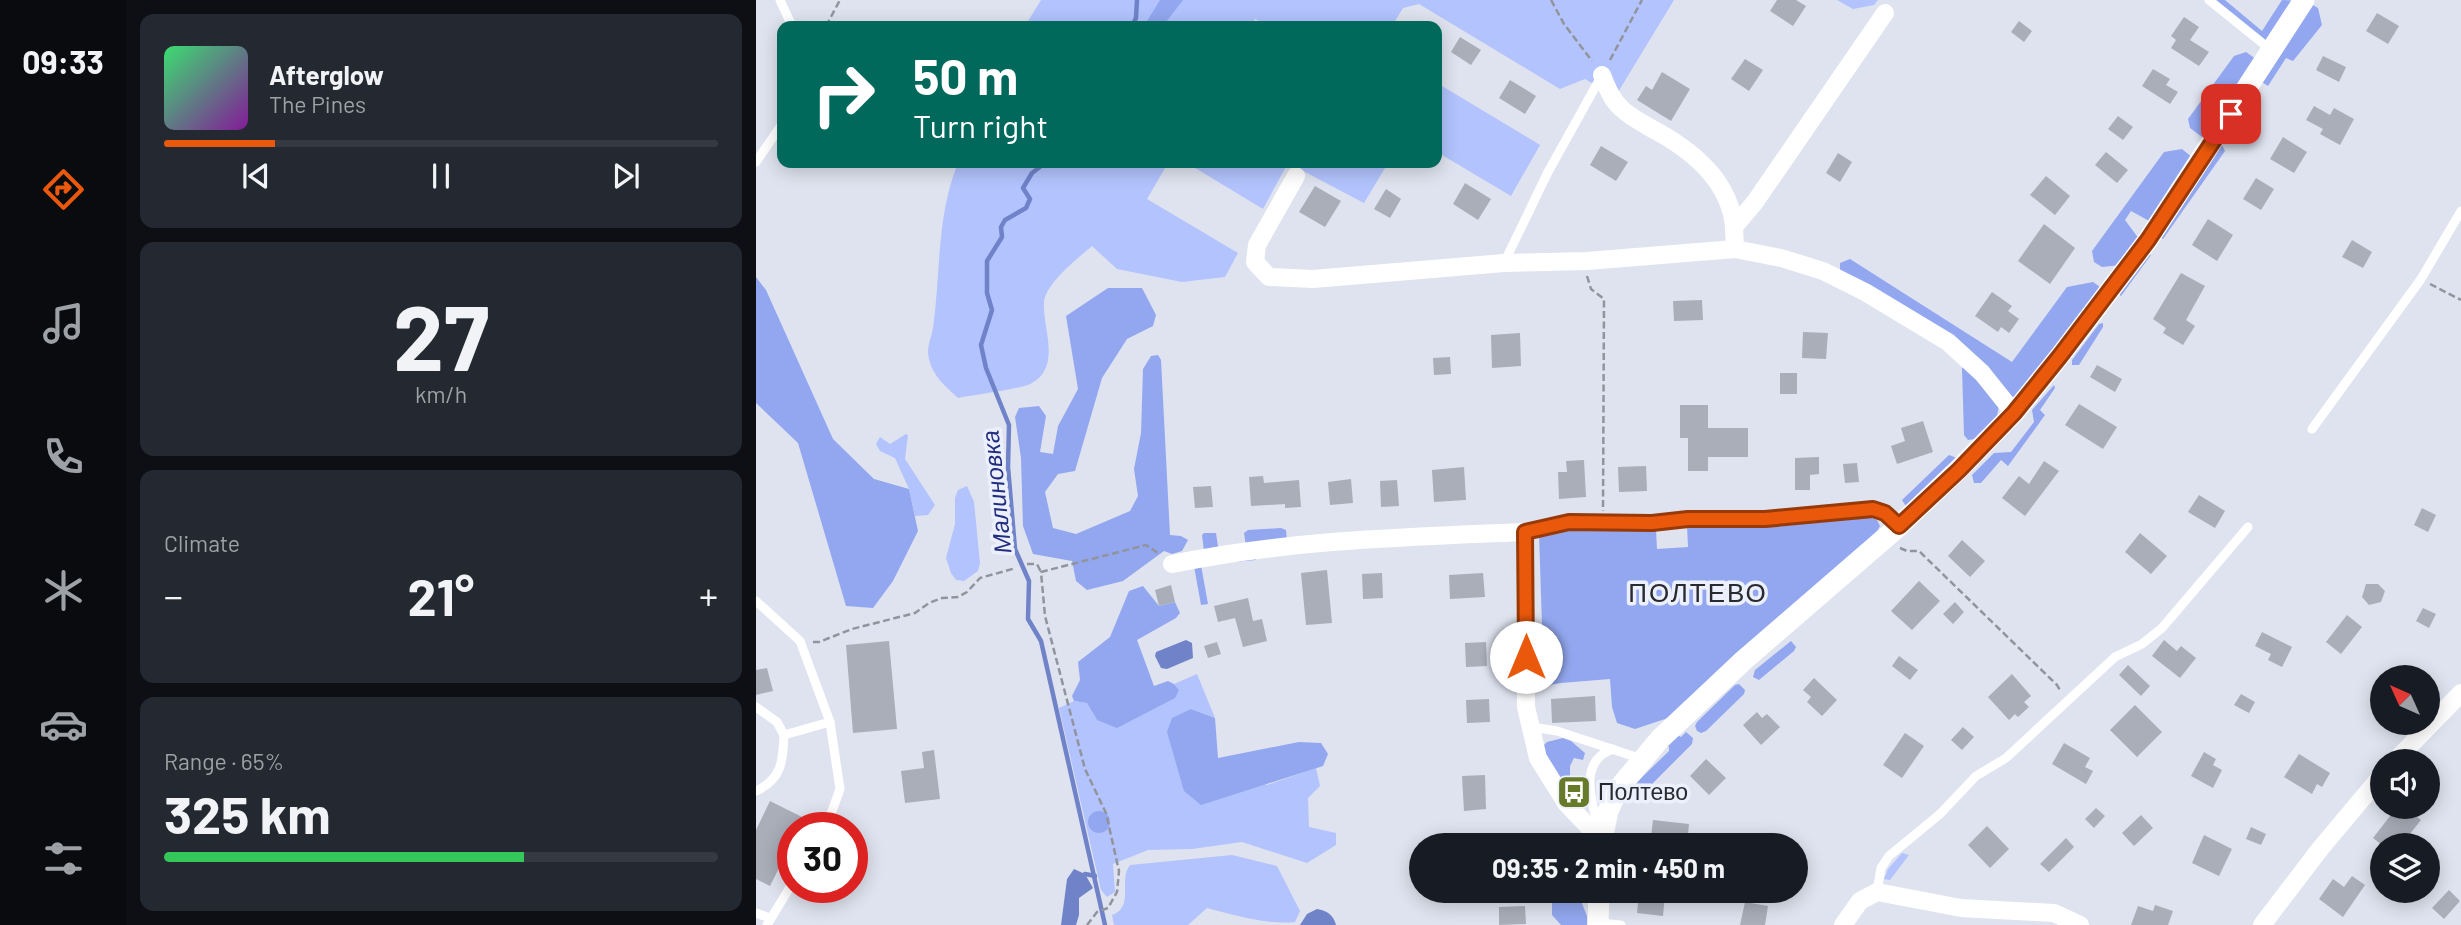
<!DOCTYPE html>
<meta charset="utf-8">
<style>
:root{--surface:#171b24;--page:#242831;--text:#f1f3f6;--muted:#9ea1a6;--line:#363941;--accent:#ea580c}
body{margin:0;font-family:Barlow,sans-serif;background:var(--page);color:var(--text);height:100vh;display:flex;flex-direction:column;font-size:26px;white-space:nowrap}
*{box-sizing:border-box;margin:0}
p{font-size:23px;color:var(--muted)}
.icon{flex:none;width:38px;height:38px;fill:none;stroke:currentColor;stroke-width:2;stroke-linecap:round;stroke-linejoin:round}
.map{position:relative;flex:1;overflow:hidden}
.details{display:flex;flex-direction:column;gap:14px;padding:14px;background:#0d0f14;width:630px}
.details>*{flex:none}
.guide{position:absolute;left:21px;top:21px;width:665px;height:147px;border-radius:14px;box-shadow:0 4px 18px #0003;background:#00695c;color:#fff;overflow:hidden}
.needle{width:46px;rotate:315deg}
.fabs{position:absolute;left:1614px;top:665px;display:grid;gap:14px}
.fabs a{display:grid;place-items:center;width:70px;height:70px;border-radius:50%;background:var(--surface);box-shadow:0 4px 18px #0003;font-size:35px}
.speed{position:absolute;left:21px;top:812px;display:flex;gap:14px;font-size:35px;font-weight:700;text-align:center}
.speed>*{display:grid;place-content:center;width:91px;height:91px;border-radius:50%;background:var(--surface);box-shadow:0 4px 18px #0003;line-height:1}
.speed .limit{border:10px solid #d22;background:#fff;color:#111}
.pin{position:absolute;display:grid;place-items:center;width:60px;height:60px;color:#fff;margin:-30px;border-radius:14px;box-shadow:0 4px 10px #0006}
.me{position:absolute;width:77px;margin:-38px;rotate:0deg;stroke-linejoin:round;filter:drop-shadow(0 0 5px #0008)}
.turn{display:flex;align-items:center;gap:24px;height:147px;padding:0 21px;font-size:32px}
.turn .icon{width:91px;height:91px;stroke-width:2.5}
.turn b{display:block;font-size:49px;line-height:60px}
.big{font-size:52px;font-weight:700;line-height:1.1}
.details .tile{flex:1;display:flex;flex-direction:column;justify-content:center;gap:10px;min-width:0;padding:0 24px;border-radius:14px;background:var(--page)}
.details .dial{align-items:center;gap:0}
.dial b{font-size:91px;line-height:1}
.song{display:flex;align-items:center;gap:21px}
.cover{width:84px;height:84px;border-radius:10px;background:linear-gradient(135deg,hsl(140 70% 55%),hsl(290 70% 35%))}
.played{height:7px;border-radius:4px;background:linear-gradient(90deg,var(--accent) 20%,var(--line) 20%)}
.keys{display:flex;justify-content:space-around;direction:ltr}
.heat{display:flex;justify-content:space-between;align-items:center;font-size:38px;direction:ltr}
.charge{height:10px;border-radius:5px;background:linear-gradient(90deg,#34c759 65%,var(--line) 0)}
.trip{position:absolute;left:653px;top:833px;width:399px;height:70px;border-radius:35px;background:var(--surface);box-shadow:0 4px 18px #0003;font-weight:700;line-height:70px;text-align:center}
main{display:flex;flex:1;min-height:0}
.menu{display:flex;flex-direction:column;width:126px;justify-content:space-around;align-items:center;background:#090b0e;color:var(--muted)}
.menu .icon{width:49px;height:49px}
.menu .current{color:var(--accent)}
.menu b{font-size:32px;color:var(--text)}
.map>svg:first-child{display:block}
</style>
<main>
<nav class="menu">
<b>09:33</b>
<svg class="icon current" aria-label="directions" viewBox="0 0 24 24"><path d="M12 3l9 9-9 9-9-9zM9 14v-3h6M13 9l2 2-2 2"/></svg>
<svg class="icon" aria-label="music" viewBox="0 0 24 24"><path d="M9 18V5l10-2v13"/><circle cx="6" cy="18" r="3"/><circle cx="16" cy="16" r="3"/></svg>
<svg class="icon" aria-label="phone" viewBox="0 0 24 24"><path d="M5 4h4l2 5-3 2q2 4 5 5l2-3 5 2v4C11 20 4 13 5 4z"/></svg>
<svg class="icon" aria-label="climate" viewBox="0 0 24 24"><path d="M12 3v18M4 7l16 10M4 17L20 7"/></svg>
<svg class="icon" aria-label="car" viewBox="0 0 24 24"><path d="M5 17H2v-5l4-1 3-4h7l3 4 3 1v5h-3M9 17h6M6 11h13"/><circle cx="7" cy="17" r="2"/><circle cx="17" cy="17" r="2"/></svg>
<svg class="icon" aria-label="filters" viewBox="0 0 24 24"><path d="M4 7h16M4 17h16"/><circle cx="9" cy="7" r="2"/><circle cx="15" cy="17" r="2"/></svg>
</nav>
<section class="details">
<div class="tile">
<div class="song"><i class="cover"></i><div><b>Afterglow</b><p>The Pines</p></div></div>
<div class="played"></div>
<div class="keys"><svg class="icon" aria-label="previous" viewBox="0 0 24 24"><path d="M18 5L8 12l10 7zM5 5v14"/></svg><svg class="icon" aria-label="pause" viewBox="0 0 24 24"><path d="M8 5v14M16 5v14"/></svg><svg class="icon" aria-label="next" viewBox="0 0 24 24"><path d="M6 5l10 7-10 7zM19 5v14"/></svg></div>
</div>
<div class="tile dial"><b>27</b><p>km/h</p></div>
<div class="tile"><p>Climate</p>
<div class="heat"><a>−</a><b class="big">21°</b><a>+</a></div>
</div>
<div class="tile"><p>Range · 65%</p><b class="big">325 km</b><div class="charge"></div></div>
</section>
<div class="map">
<svg width="1705" height="925" viewBox="0 0 1705 925">
<rect width="100%" height="100%" fill="#dfe3ef"/>
<g fill="#b2c3fd">
<polygon points="285,0 918,0 859,97 829,79 804,89 663,4 647,8 636,26 511,26 499,19 495,26 269,26"/>
<polygon points="1081,0 1122,0 1118,5 1097,9"/>
<polygon points="681,83 784,145 755,196 681,152"/>
<path d="M202,163H412L391,199L482,253L469,277L426,282L361,269L336,246C322,258 290,283 288,302C286,327 306,366 276,383C267,389 216,395 202,398C190,387 176,375 173,359C170,347 175,340 177,328C185,272 180,217 202,163Z"/>
<polygon points="431,163 632,163 608,203 532,163 507,209"/>
<polygon points="150,434 152,435 149,459 179,505 172,515 159,516 153,489 139,458 124,451 120,444 124,437 134,444"/>
<polygon points="211,486 218,502 224,563 222,571 208,581 200,580 195,573 190,558 199,524 199,498 202,490"/>
<polygon points="441,674 459,718 435,709 411,732 511,785 560,768 564,786 552,798 553,827 580,833 580,845 551,863 486,842 436,849 392,850 357,864 359,892 351,897 345,890 303,708 318,701 331,703 341,720 423,690 418,684"/>
<polygon points="1146,853 1153,855 1134,880 1128,879 1132,869"/>
<path d="M476,855L521,866L544,911L539,922C512,925 477,915 451,908L432,925H358L356,915C379,907 362,880 374,865Z"/>
</g>
<g fill="#92a7ef">
<polygon points="404,0 427,0 407,26 388,26"/>
<polygon points="1454,0 1469,0 1506,31 1526,0 1550,1 1562,8 1566,25 1537,61 1530,58 1512,86 1495,75 1455,123 1469,151 1407,239 1398,233 1395,222 1375,211 1369,220 1395,255 1365,296 1360,292 1365,265 1346,267 1338,262 1336,251 1408,152 1426,149 1437,158 1450,140 1434,128 1432,119 1478,56 1490,52 1507,64 1516,54"/>
<polygon points="1094,259 1256,362 1311,287 1337,282 1347,289 1261,398 1252,398 1086,274 1084,269 1084,263"/>
<polygon points="0,277 10,290 77,439 118,479 153,489 162,531 137,581 117,608 90,606 42,443 0,403"/>
<polygon points="352,288 386,288 400,315 397,326 371,339 346,378 319,471 302,474 289,492 297,528 320,534 374,511 382,496 378,469 385,433 387,369 395,356 402,355 405,360 414,535 425,536 432,540 426,551 416,554 408,551 367,581 331,590 320,581 316,561 277,554 267,526 265,458 259,417 263,408 283,406 290,416 284,452 297,454 302,426 322,389 310,316"/>
<polygon points="1347,323 1347,327 1323,365 1316,365 1316,360 1343,324"/>
<polygon points="1208,365 1243,405 1241,417 1220,439 1212,440 1208,435 1206,368"/>
<polygon points="1298,385 1299,388 1284,410 1289,415 1252,466 1245,460 1225,483 1218,483 1216,475 1238,453 1255,452 1278,422 1276,410"/>
<polygon points="1193,455 1201,458 1151,508 1146,500"/>
<polygon points="1095,517 1113,517 1121,520 1124,526 1120,533 915,717 879,729 861,723 856,707 854,679 805,683 788,686 783,534 812,528 900,530 901,549 932,547 931,526 1007,525"/>
<polygon points="525,528 530,530 531,542 500,549 500,560 445,565 452,604 445,605 438,566 449,559 446,535 448,533 460,533 463,553 491,553 488,533 492,530"/>
<polygon points="387,586 403,606 419,602 424,613 420,618 381,640 398,686 412,681 418,684 423,690 419,698 361,728 341,720 331,703 318,701 316,696 324,680 322,662 354,637 373,591"/>
<polygon points="1035,641 1040,647 1038,651 1003,680 997,677 999,670"/>
<polygon points="983,684 989,690 988,694 950,731 945,733 941,731 939,726 941,722 979,685"/>
<polygon points="435,709 459,718 462,758 543,742 565,743 572,754 567,766 445,805 428,791 411,732 416,718"/>
<polygon points="930,732 937,738 936,744 886,794 877,793 878,785 913,751 913,747 910,744 920,734 925,737"/>
<polygon points="807,738 815,741 829,753 827,760 818,758 814,766 814,794 821,794 822,804 817,805 786,747 791,742"/>
<circle cx="343" cy="822" r="11"/>
<polygon points="796,891 821,891 831,916 831,925 805,925 796,915"/>
</g>
<g fill="#7083c8">
<polygon points="430,640 436,643 437,658 411,669 405,668 399,656 400,652"/>
<polygon points="318,869 329,874 337,888 323,898 323,915 320,925 305,925 311,879"/>
<path d="M561,909C571,911 577,914 580,925H544L551,914Z"/>
</g>
<g fill="none" stroke-linecap="round" stroke-linejoin="round">
<g stroke="#7083c8" stroke-width="4.5">
<polyline points="376,26 380,18 381,0"/>
<polyline points="289,163 276,173 267,188 274,199 270,208 249,220 245,227 246,237 231,261 231,293 236,310 225,345 230,368 253,425 252,467 259,549 273,581 272,619 285,641 349,925"/>
<polyline points="329,874 339,876"/>
</g>
</g>
<g fill="#aaaeb9">
<polygon points="1021,0 1040,0 1050,6 1037,26 1014,11"/>
<polygon points="1621,13 1643,26 1632,44 1610,31"/>
<polygon points="1428,17 1443,27 1434,40 1453,52 1443,66 1415,48 1420,40 1415,36"/>
<polygon points="1263,21 1276,31 1268,42 1255,32"/>
<polygon points="704,37 725,50 715,65 695,52"/>
<polygon points="1567,56 1590,67 1583,82 1560,70"/>
<polygon points="989,59 1007,70 993,91 975,79"/>
<polygon points="1397,69 1414,79 1410,85 1422,92 1414,104 1386,86"/>
<polygon points="906,72 934,89 915,121 881,100 890,86 896,90"/>
<polygon points="754,80 780,96 769,114 743,98"/>
<polygon points="1558,106 1574,115 1578,108 1598,119 1584,145 1564,134 1567,129 1550,120"/>
<polygon points="1362,116 1377,127 1367,140 1352,129"/>
<polygon points="1527,137 1551,152 1538,173 1514,159"/>
<polygon points="845,146 872,162 860,181 834,165"/>
<polygon points="1350,152 1372,170 1361,183 1339,165"/>
<polygon points="1082,153 1096,162 1084,182 1070,173"/>
<polygon points="1290,176 1314,196 1299,215 1274,195"/>
<polygon points="1500,178 1518,189 1505,210 1487,199"/>
<polygon points="709,183 735,199 722,220 697,204"/>
<polygon points="559,186 585,201 569,227 543,212"/>
<polygon points="630,189 645,199 634,218 618,209"/>
<polygon points="1452,219 1477,235 1461,261 1436,245"/>
<polygon points="1288,224 1319,248 1294,284 1262,261"/>
<polygon points="1596,240 1616,252 1607,268 1586,257"/>
<polygon points="1425,273 1449,286 1430,320 1439,326 1427,345 1407,333 1410,328 1397,319"/>
<polygon points="1236,292 1256,306 1252,311 1263,319 1253,333 1245,327 1242,332 1219,316"/>
<polygon points="946,300 947,320 918,321 917,301"/>
<polygon points="1047,332 1072,333 1070,359 1046,358"/>
<polygon points="764,333 765,366 736,368 735,335"/>
<polygon points="694,357 695,374 678,375 677,358"/>
<polygon points="1341,365 1366,379 1359,392 1334,377"/>
<rect x="1024" y="373" width="17" height="21"/>
<polygon points="1323,404 1361,427 1347,449 1309,425"/>
<polygon points="924,405 952,405 952,428 992,428 992,457 952,457 952,471 932,471 932,438 924,438"/>
<polygon points="1167,421 1177,452 1141,464 1135,446 1149,441 1145,428"/>
<polygon points="1063,457 1063,474 1054,475 1054,490 1039,490 1039,458"/>
<polygon points="828,460 830,497 803,499 802,472 811,472 810,461"/>
<polygon points="1288,461 1303,471 1269,516 1246,498 1263,476 1273,484"/>
<polygon points="1101,463 1103,482 1089,483 1087,464"/>
<polygon points="890,466 891,491 863,492 862,467"/>
<polygon points="708,467 710,500 678,502 676,470"/>
<polygon points="507,476 508,483 543,480 545,507 529,508 529,504 495,506 493,477"/>
<polygon points="595,479 597,503 574,505 572,482"/>
<polygon points="641,480 643,506 625,507 624,481"/>
<polygon points="455,486 457,507 439,508 437,487"/>
<polygon points="1443,495 1469,511 1459,528 1432,512"/>
<polygon points="1666,508 1680,515 1672,532 1658,525"/>
<polygon points="1384,533 1411,556 1395,574 1369,552"/>
<polygon points="1206,540 1229,561 1214,577 1192,556"/>
<polygon points="571,570 576,623 550,625 545,573"/>
<polygon points="626,573 627,598 607,599 606,574"/>
<polygon points="727,573 729,597 694,599 693,575"/>
<polygon points="1163,581 1184,601 1156,630 1135,611"/>
<polygon points="1610,584 1622,584 1629,591 1625,602 1613,605 1606,597"/>
<polygon points="415,585 419,602 403,606 399,590"/>
<polygon points="492,598 497,621 506,619 511,641 487,647 479,618 462,622 458,606"/>
<polygon points="1199,602 1208,612 1197,624 1187,614"/>
<polygon points="1667,608 1680,614 1673,628 1660,621"/>
<polygon points="1591,615 1606,627 1585,654 1570,642"/>
<polygon points="1506,632 1536,647 1526,667 1512,660 1515,654 1499,646"/>
<polygon points="1408,640 1421,651 1425,646 1440,658 1424,678 1396,656"/>
<polygon points="133,641 141,729 97,733 90,645"/>
<polygon points="461,642 465,654 452,658 448,646"/>
<polygon points="730,642 731,666 710,667 709,643"/>
<polygon points="1143,656 1162,670 1154,680 1136,666"/>
<polygon points="1372,665 1394,686 1385,696 1363,675"/>
<polygon points="11,668 17,691 0,695 0,670"/>
<polygon points="1256,674 1275,696 1268,702 1273,707 1262,717 1259,714 1253,720 1232,697"/>
<polygon points="1058,678 1081,700 1066,716 1051,702 1055,697 1047,690"/>
<polygon points="1485,694 1499,702 1493,713 1478,705"/>
<polygon points="839,696 840,721 796,723 795,699"/>
<polygon points="733,699 734,722 711,723 710,700"/>
<polygon points="1379,705 1406,732 1381,757 1354,730"/>
<polygon points="1001,712 1006,718 1011,714 1024,727 1005,745 987,725"/>
<polygon points="1207,727 1218,737 1206,750 1195,740"/>
<polygon points="1149,733 1168,746 1146,778 1127,765"/>
<polygon points="1308,743 1334,758 1329,767 1337,771 1330,784 1296,764"/>
<polygon points="178,750 184,799 149,803 145,771 168,768 166,752"/>
<polygon points="1448,752 1460,759 1457,765 1466,770 1457,788 1435,776"/>
<polygon points="1543,754 1574,773 1566,787 1561,784 1556,794 1528,777"/>
<polygon points="950,759 970,778 953,795 934,776"/>
<polygon points="729,775 730,809 708,811 706,776"/>
<polygon points="14,801 48,818 43,828 37,828 37,840 14,886 0,879 0,830"/>
<polygon points="1641,807 1648,807 1665,820 1645,845 1626,845 1617,838"/>
<polygon points="1340,808 1349,816 1338,828 1329,819"/>
<polygon points="1385,815 1397,828 1378,846 1366,833"/>
<polygon points="897,820 933,824 931,845 894,845"/>
<polygon points="1231,826 1253,849 1234,868 1212,845"/>
<polygon points="1495,827 1510,834 1505,845 1490,839"/>
<polygon points="1448,835 1476,849 1463,876 1436,863"/>
<polygon points="1310,838 1318,847 1293,872 1284,864"/>
<polygon points="1596,876 1609,885 1587,917 1563,899 1577,879 1588,887"/>
<polygon points="1693,890 1704,901 1688,919 1676,908"/>
<polygon points="883,891 909,894 907,916 881,913"/>
<polygon points="989,902 1012,906 1009,925 984,925"/>
<polygon points="1399,905 1417,911 1412,925 1375,925 1382,906 1397,911"/>
<polygon points="769,906 770,924 743,925 743,907"/>
</g>
<g fill="none" stroke-linecap="round" stroke-linejoin="round">
<g stroke="#92949d" stroke-width="2.5" stroke-dasharray="7 3.5" stroke-linecap="butt">
<polyline points="795,0 808,24 836,61"/>
<polyline points="70,26 84,0"/>
<polyline points="854,60 886,0"/>
<polyline points="831,276 835,289 848,299 847,511"/>
<polyline points="1674,284 1705,300"/>
<polyline points="1144,548 1151,551 1163,551 1301,685 1305,692"/>
<polyline points="271,564 281,564 285,572"/>
<polyline points="57,642 63,642 96,629 159,613 173,603 186,598 202,597 211,592 224,578 260,568"/>
<polyline points="331,925 341,912 352,908 361,892 363,871 350,813 329,769 289,616 285,572 390,545 402,553"/>
</g>
<g stroke="#fff" stroke-width="9">
<polyline points="24,0 36,26"/>
<polyline points="1453,0 1515,50"/>
<polyline points="0,162 26,124"/>
<polyline points="748,263 792,172 846,75"/>
<polyline points="1556,429 1665,279 1705,211"/>
<polyline points="769,532 813,522 896,523 931,519 1009,519 1117,509 1129,513 1143,526"/>
<polyline points="0,601 44,641 74,722 84,789 70,828"/>
<polyline points="0,707 21,722 28,735"/>
<polyline points="775,727 801,731 886,759"/>
<path d="M0,791C26,779 27,761 28,735L74,722"/>
<path d="M843,830C836,803 821,761 857,749"/>
<polyline points="1121,892 1125,868 1133,856 1184,814 1220,776 1250,758 1359,657 1386,644 1406,628 1492,527"/>
<polyline points="0,913 14,918"/>
<polyline points="842,923 865,925"/>
<polyline points="11,925 37,882"/>
</g>
<g stroke="#fff" stroke-width="18">
<path d="M846,75C851,87 855,99 865,108C875,118 890,125 902,132C938,152 974,182 978,227"/>
<polyline points="540,176 501,245 499,262 513,277 557,279 748,263 831,261 979,249 1025,258 1067,271 1109,292 1192,342 1226,373 1258,413"/>
<polyline points="979,249 978,227 999,202 1129,13"/>
<path d="M416,564C532,540 651,537 769,532L770,707L782,758L810,803L846,841"/>
<polyline points="1639,761 1705,693"/>
<polyline points="1087,925 1104,901 1121,892 1205,908 1298,913 1324,925"/>
<polyline points="1506,925 1564,849 1626,775"/>
</g>
<g stroke="#fff" stroke-width="21">
<polyline points="845,845 852,811 862,789 904,739 988,660 1143,526 1203,469 1258,413 1304,356 1392,240 1548,0"/>
<polyline points="842,925 843,891"/>
</g>
</g>
<g fill="none" stroke-linecap="round" stroke-linejoin="round">
<g stroke="#983908" stroke-width="18">
<polyline id="route" points="770,657 769,532 813,522 896,523 932,519 1009,519 1117,509 1129,513 1143,526 1203,470 1258,413 1304,356 1392,240 1475,114"/>
</g>
<use href="#route" stroke="#ea580c" stroke-width="12"/>
</g>
<defs>
<g id="bus-square" transform="scale(1.75)"><rect x="-9" y="-9" width="18" height="18" rx="4" fill="#677a29" stroke="#ecf0fc"/><path d="M-5-6H5V4H4V6H2V4H-2V6H-4V4H-5ZM-3.5-4V0h7V-4ZM-3.5 1.2v1.5H-2V1.2ZM2 1.2v1.5H3.5V1.2Z" fill="#fff"/></g>
</defs>
<g fill-rule="evenodd">
<use href="#bus-square" x="818" y="792"/>
</g>
<g text-anchor="middle" stroke-width="7" stroke-linejoin="round" paint-order="stroke">
<g font-size="23" fill="#292a2f" stroke="#ecf0fc" text-anchor="start">
<text x="842" y="800">Полтево</text>
</g>
<g font-size="24" font-style="italic" fill="#222d7f" stroke="#ecf0fc">
<text transform="translate(241 492) rotate(-96)" y="8">Малиновка</text>
</g>
<g font-size="26" letter-spacing="2" fill="#292a2f" stroke="#ecf0fc">
<text x="942" y="602">ПОЛТЕВО</text>
</g>
</g>
</svg>
<div class="fabs">
<a><svg class="needle" viewBox="-14 -14 28 28"><path d="M0-13l5 13h-10z" fill="#e53935"/><path d="M0 13l5-13h-10z" fill="#9ea1a6"/></svg></a>
<a><svg class="icon" aria-label="sound" viewBox="0 0 24 24"><path d="M4 9h4l5-4v14l-5-4H4zM17 9q2 3 0 6"/></svg></a>
<a><svg class="icon" aria-label="layers" viewBox="0 0 24 24"><path d="M12 4l9 5-9 5-9-5zM3 14l9 5 9-5"/></svg></a>
</div>
<div class="speed"><div class="limit">30</div></div>
<div class="pin" style="left:1475px;top:114px;background:#d93025"><svg class="icon" aria-label="arrive" viewBox="0 0 24 24"><path d="M6 21V4h12l-3 4 3 4H6"/></svg></div>
<svg class="me" style="left:770px;top:657px" viewBox="-20 -20 40 40"><circle r="19" fill="#fff"/><path d="M0-13L10 11 0 6-10 11z" fill="#ea580c"/></svg>
<div class="trip">09:35 · 2 min · 450 m</div>
<div class="guide">
<div class="turn"><svg class="icon" aria-label="right" viewBox="0 0 24 24"><path d="M7 20v-9h11M14 6l5 5-5 5"/></svg><div><b>50 m</b>Turn right</div></div>
</div>
</div>
</main>
